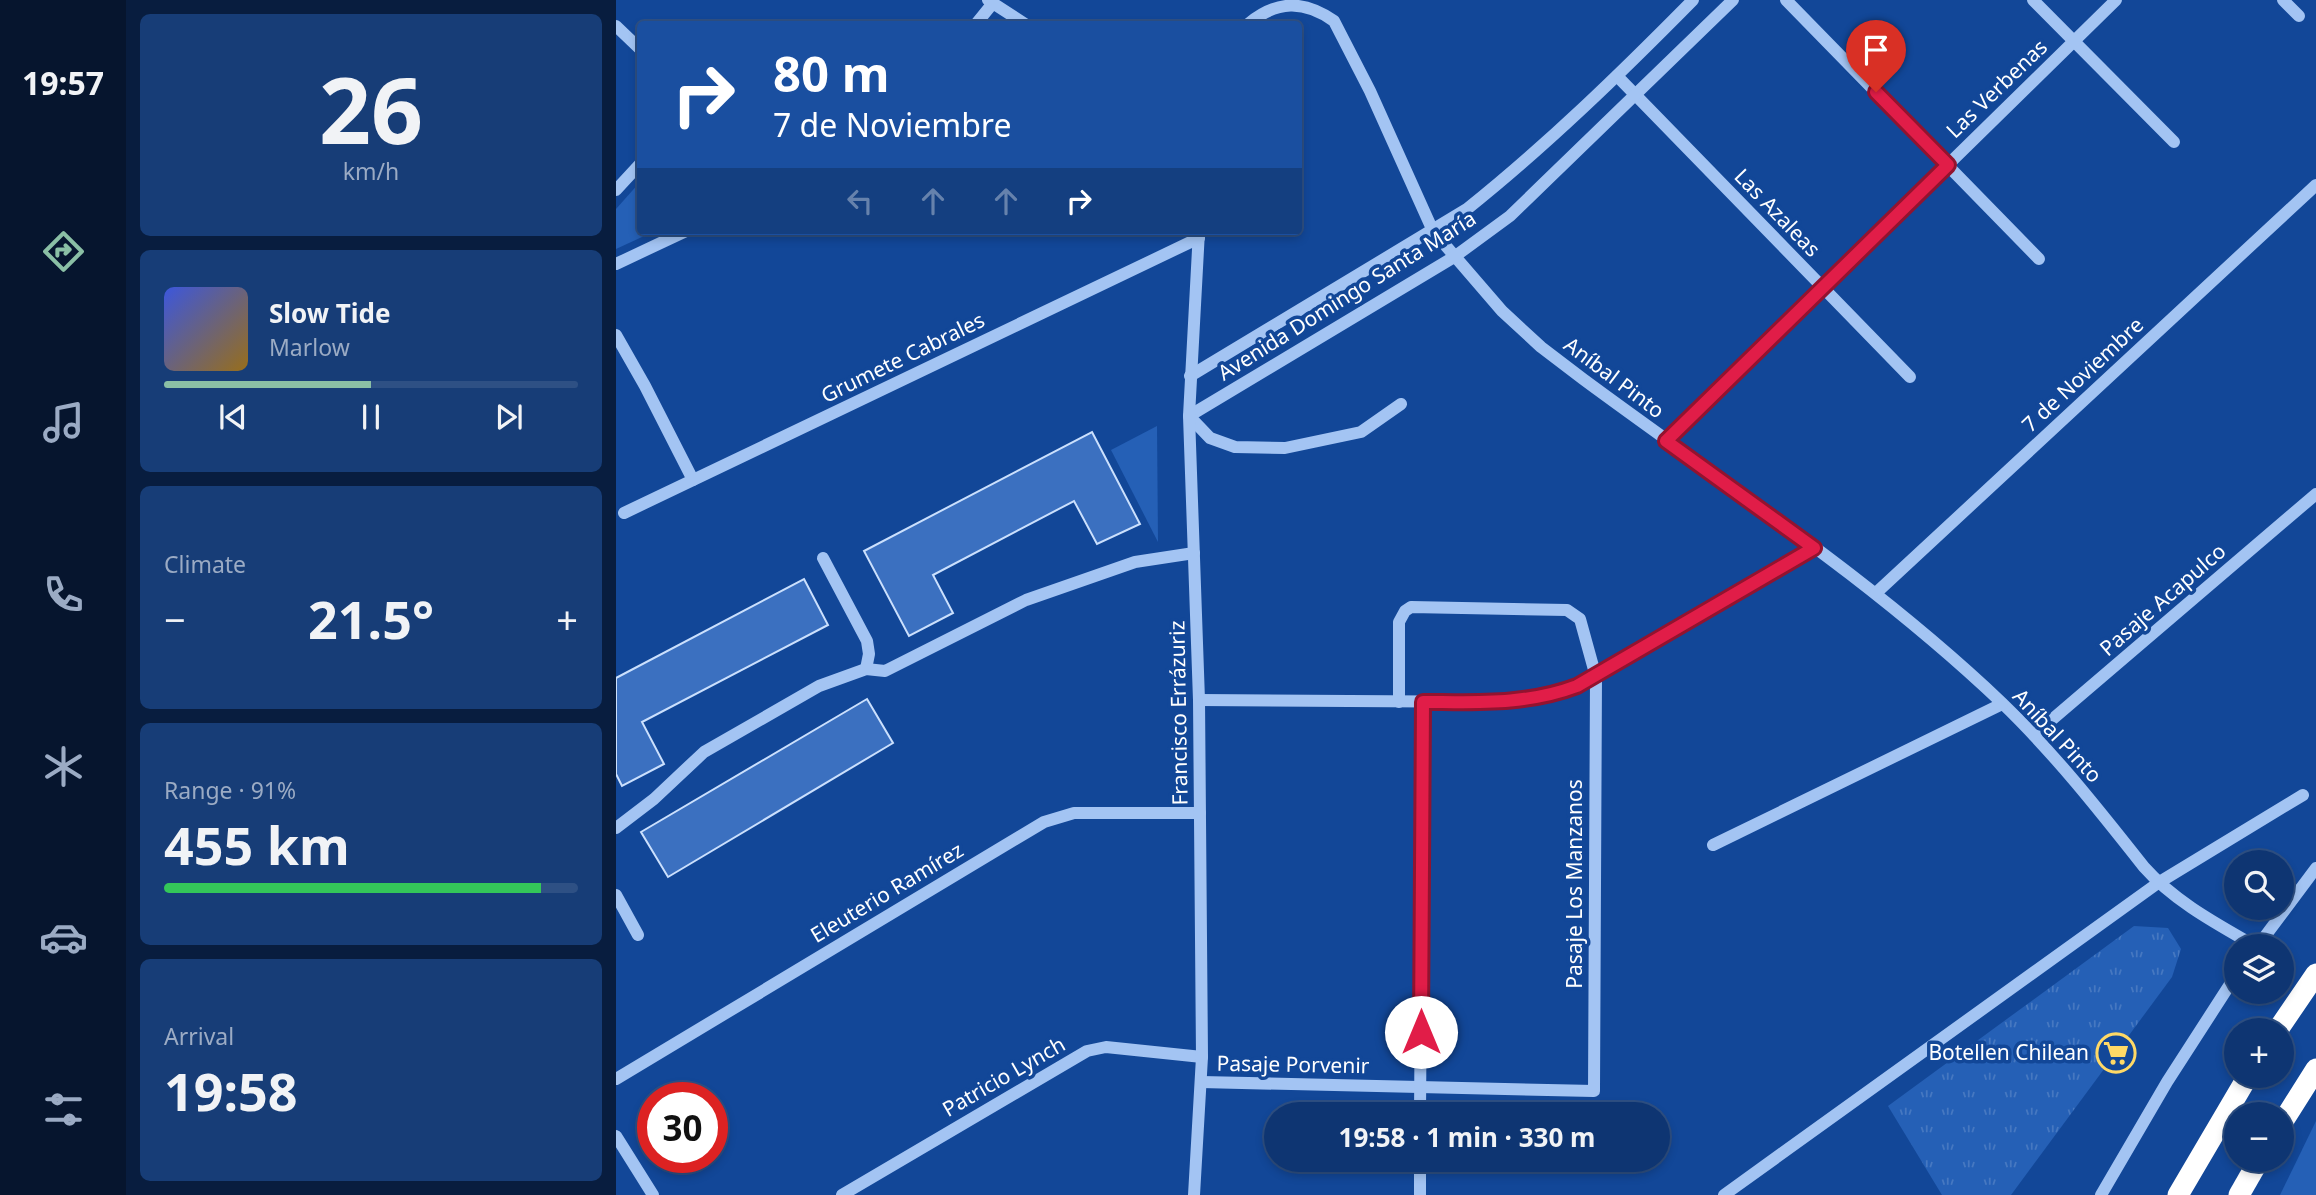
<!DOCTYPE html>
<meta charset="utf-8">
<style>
:root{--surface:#0e3572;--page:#173d77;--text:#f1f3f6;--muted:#9babc4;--line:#2e5084;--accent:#8abfa5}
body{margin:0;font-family:"Noto Sans",sans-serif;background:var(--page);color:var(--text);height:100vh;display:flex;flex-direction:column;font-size:26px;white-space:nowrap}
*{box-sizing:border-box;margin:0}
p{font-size:23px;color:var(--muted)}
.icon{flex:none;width:38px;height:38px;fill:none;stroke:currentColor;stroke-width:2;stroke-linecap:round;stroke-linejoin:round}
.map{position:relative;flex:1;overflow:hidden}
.sheet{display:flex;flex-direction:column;gap:14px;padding:14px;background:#081d3f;width:490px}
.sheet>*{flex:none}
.banner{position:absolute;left:21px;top:21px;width:665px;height:214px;border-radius:7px;box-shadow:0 4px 10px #0003,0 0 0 2px var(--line);background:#1a4fa0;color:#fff;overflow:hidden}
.fabs{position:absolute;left:1608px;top:850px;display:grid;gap:14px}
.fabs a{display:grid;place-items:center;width:70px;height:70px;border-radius:50%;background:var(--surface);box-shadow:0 4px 10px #0003,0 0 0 2px var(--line);font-size:35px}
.speed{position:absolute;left:21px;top:1082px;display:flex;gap:14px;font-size:35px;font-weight:700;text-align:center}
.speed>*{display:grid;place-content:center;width:91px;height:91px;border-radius:50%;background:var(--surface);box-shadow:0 4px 10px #0003,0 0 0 2px var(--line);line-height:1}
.speed .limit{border:10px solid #d22;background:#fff;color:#111}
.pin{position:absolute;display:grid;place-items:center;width:60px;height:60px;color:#fff;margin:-72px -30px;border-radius:50% 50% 50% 0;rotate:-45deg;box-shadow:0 0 7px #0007}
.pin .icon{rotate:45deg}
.me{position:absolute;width:77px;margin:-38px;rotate:0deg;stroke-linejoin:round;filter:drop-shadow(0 0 5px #0008)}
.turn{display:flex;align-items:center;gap:24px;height:147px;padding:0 21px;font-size:32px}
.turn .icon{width:91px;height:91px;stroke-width:2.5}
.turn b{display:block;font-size:49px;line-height:60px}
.lanes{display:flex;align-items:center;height:66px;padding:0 21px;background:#0003;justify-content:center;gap:35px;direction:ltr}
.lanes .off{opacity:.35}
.big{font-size:52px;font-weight:700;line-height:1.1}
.sheet .tile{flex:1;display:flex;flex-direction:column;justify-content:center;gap:10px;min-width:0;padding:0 24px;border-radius:10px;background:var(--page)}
.sheet .dial{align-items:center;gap:0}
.dial b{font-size:91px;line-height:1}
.song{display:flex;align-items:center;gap:21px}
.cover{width:84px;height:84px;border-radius:10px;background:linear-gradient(135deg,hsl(230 70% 55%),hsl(40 70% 35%))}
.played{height:7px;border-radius:4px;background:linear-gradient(90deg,var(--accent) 50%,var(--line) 50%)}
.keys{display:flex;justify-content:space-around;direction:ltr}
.heat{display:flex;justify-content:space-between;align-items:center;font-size:38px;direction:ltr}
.charge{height:10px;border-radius:5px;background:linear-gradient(90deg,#34c759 91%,var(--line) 0)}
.trip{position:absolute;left:648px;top:1102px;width:406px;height:70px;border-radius:35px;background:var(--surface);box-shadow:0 4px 10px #0003,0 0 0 2px var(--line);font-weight:700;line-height:70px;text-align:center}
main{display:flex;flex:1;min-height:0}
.tab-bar{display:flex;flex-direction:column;width:126px;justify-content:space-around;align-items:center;background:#06152e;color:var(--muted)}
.tab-bar .icon{width:49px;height:49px}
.tab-bar .on{color:var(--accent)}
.tab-bar b{font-size:32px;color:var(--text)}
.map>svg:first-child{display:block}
</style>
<main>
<nav class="tab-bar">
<b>19:57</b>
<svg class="icon on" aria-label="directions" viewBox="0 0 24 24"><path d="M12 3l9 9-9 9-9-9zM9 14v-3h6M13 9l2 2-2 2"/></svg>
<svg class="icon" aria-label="music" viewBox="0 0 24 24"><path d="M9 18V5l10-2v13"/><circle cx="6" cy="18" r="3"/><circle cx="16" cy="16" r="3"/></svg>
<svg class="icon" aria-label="phone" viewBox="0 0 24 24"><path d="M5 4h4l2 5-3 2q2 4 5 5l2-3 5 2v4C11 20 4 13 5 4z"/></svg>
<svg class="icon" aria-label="climate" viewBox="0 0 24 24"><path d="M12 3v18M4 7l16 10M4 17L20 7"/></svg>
<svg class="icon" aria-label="car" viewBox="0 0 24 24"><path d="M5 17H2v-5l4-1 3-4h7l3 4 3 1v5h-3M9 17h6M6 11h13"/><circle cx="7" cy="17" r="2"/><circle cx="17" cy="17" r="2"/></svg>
<svg class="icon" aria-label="filters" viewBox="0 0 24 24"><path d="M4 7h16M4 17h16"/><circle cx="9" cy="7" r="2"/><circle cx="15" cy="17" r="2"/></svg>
</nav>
<section class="sheet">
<div class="tile dial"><b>26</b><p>km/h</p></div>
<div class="tile">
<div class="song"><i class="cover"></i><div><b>Slow Tide</b><p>Marlow</p></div></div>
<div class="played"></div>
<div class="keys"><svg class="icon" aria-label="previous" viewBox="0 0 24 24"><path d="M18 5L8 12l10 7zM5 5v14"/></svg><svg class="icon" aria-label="pause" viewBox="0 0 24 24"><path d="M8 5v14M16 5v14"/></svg><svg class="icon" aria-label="next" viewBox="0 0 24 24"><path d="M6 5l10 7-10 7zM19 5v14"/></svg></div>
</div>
<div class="tile"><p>Climate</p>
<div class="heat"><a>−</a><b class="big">21.5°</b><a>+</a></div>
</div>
<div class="tile"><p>Range · 91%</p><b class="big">455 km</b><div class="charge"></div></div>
<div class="tile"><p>Arrival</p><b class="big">19:58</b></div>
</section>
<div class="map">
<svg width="1700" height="1195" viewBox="0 0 1700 1195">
<defs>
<pattern id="park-tufts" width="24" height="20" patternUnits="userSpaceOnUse" patternTransform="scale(1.75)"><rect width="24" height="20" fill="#2560b6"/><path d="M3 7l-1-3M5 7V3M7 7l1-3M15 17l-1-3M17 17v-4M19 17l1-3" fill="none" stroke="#4678c1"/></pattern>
</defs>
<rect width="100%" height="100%" fill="#124798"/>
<g fill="#2560b6">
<polygon points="24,182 24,231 39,231 0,249 0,209"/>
<polygon points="541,426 542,542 495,450"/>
<polygon points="1700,1121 1700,1195 1664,1195"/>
</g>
<polygon fill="url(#park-tufts)" points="1518,926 1552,928 1565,949 1556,977 1395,1195 1326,1195 1272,1106"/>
<g fill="#3b70c0" stroke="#cbe0fd" stroke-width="2">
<polygon points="476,432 524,524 481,544 458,501 317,575 337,613 293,636 248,551"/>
<polygon points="188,579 212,625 26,722 48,764 6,786 0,774 0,678"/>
<polygon points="251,699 277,743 52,877 25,832"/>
</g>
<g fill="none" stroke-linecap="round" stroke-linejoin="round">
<g stroke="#a3c4f3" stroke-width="12">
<polyline points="372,0 409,24"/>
<polyline points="1170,0 1423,259"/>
<polyline points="1417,0 1558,142"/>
<polyline points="1667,0 1683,16"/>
<polyline points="360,24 377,3"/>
<path d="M632,24C661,0 688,0 718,21L754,91L817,231L886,311L925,347L967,379C1109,484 1258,581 1386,703C1438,753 1483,810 1528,867C1559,902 1601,924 1641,947L1700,868"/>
<polyline points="0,26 24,49"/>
<polyline points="1001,76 1294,377"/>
<polyline points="0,190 24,164"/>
<polyline points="0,264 70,231"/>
<polyline points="0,335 29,386 77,480"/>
<path d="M574,376L851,209C931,145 1005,73 1077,0"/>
<polyline points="785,404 745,432 669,448 619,447 594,438 573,416 838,257 894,216 1117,0"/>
<polyline points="1050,441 1500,0"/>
<polyline points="8,513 583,238"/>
<polyline points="207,558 251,641 253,654 250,669"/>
<polyline points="1260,593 1700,185"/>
<path d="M583,700L892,702C924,698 951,691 980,677L1198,548"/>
<polyline points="1418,735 1700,494"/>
<polyline points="0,828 38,799 88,752 203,686 250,669 269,671 410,600 519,562 578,553"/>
<polyline points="1097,845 1386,704"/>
<polyline points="0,895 22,935"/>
<polyline points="0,1079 428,822 458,813 584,813"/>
<polyline points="585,1082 978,1091 980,677 964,619 951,610 795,607 789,611 783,622 783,702"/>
<polyline points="804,1115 807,702"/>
<polyline points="0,1136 37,1195"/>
<polyline points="226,1195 471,1051 490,1047 586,1057"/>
<polyline points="578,1195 586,1057 583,700 573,416 583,231"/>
<polyline points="804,1195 804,1160"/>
<polyline points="1108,1195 1542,883 1687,795"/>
<polyline points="1485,1195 1551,1082 1620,975"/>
</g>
<g stroke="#fff" stroke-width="21">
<polyline points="1661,1031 1700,974"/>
<polyline points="1666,1123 1700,1069"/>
<polyline points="1562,1195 1632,1076"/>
<polyline points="1623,1195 1643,1160"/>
</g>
</g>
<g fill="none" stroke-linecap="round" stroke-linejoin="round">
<g stroke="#92132f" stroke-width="18">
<path id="route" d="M805,1032L807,702C860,702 911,705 961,686L1198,548L1050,441L1332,165L1260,92"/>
</g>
<use href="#route" stroke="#e11d48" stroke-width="12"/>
</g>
<defs>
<g id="supermarket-ring" transform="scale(2.0125)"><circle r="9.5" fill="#124798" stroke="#ffd966" stroke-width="1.5"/><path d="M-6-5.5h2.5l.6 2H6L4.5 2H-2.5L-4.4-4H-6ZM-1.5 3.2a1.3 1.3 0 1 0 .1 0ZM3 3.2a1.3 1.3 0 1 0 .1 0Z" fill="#ffd966"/></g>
</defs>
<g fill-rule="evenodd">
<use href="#supermarket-ring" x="1500" y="1053"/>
</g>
<g text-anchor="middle" stroke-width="7" stroke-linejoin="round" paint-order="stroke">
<g font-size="21" fill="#fff" stroke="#124798">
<text transform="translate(1381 89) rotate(-44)" y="7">Las Verbenas</text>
<text transform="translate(1161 213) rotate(46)" y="7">Las Azaleas</text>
<text transform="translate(731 296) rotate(-32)" y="7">Avenida Domingo Santa María</text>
<text transform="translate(287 358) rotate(-26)" y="7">Grumete Cabrales</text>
<text transform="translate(1467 375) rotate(-43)" y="7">7 de Noviembre</text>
<text transform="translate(998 378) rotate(37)" y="7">Aníbal Pinto</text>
<text transform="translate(1547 600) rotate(-41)" y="7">Pasaje Acapulco</text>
<text transform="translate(563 713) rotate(-91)" y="7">Francisco Errázuriz</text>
<text transform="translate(1441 736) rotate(47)" y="7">Aníbal Pinto</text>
<text transform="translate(959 884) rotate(-90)" y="7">Pasaje Los Manzanos</text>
<text transform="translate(271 893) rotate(-31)" y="7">Eleuterio Ramírez</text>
<text transform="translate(677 1065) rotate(1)" y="7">Pasaje Porvenir</text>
<text transform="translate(388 1077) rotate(-30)" y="7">Patricio Lynch</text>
</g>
<g font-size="21" fill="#fff" stroke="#124798" text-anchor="end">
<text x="1473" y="1060">Botellen Chilean</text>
</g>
</g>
</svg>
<div class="fabs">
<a><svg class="icon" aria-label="search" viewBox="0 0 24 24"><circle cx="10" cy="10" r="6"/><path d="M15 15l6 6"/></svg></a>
<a><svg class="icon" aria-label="layers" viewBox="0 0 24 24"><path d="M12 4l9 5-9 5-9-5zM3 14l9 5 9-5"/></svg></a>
<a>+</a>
<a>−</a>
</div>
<div class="speed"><div class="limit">30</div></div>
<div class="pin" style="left:1260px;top:92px;background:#d93025"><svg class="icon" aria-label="arrive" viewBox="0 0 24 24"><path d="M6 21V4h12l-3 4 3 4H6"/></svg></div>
<svg class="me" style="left:805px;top:1032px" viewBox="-20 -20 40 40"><circle r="19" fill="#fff"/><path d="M0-13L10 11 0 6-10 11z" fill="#e11d48"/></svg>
<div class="trip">19:58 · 1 min · 330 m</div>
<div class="banner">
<div class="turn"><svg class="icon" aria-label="right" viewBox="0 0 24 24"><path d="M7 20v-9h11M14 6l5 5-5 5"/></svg><div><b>80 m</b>7 de Noviembre</div></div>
<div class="lanes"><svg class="icon off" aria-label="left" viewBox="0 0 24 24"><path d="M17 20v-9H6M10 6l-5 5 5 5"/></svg><svg class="icon off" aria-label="ahead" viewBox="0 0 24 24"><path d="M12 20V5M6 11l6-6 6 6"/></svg><svg class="icon off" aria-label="ahead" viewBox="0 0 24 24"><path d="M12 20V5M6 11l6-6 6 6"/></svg><svg class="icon" aria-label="right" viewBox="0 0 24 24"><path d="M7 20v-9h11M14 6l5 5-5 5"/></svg></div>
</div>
</div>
</main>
